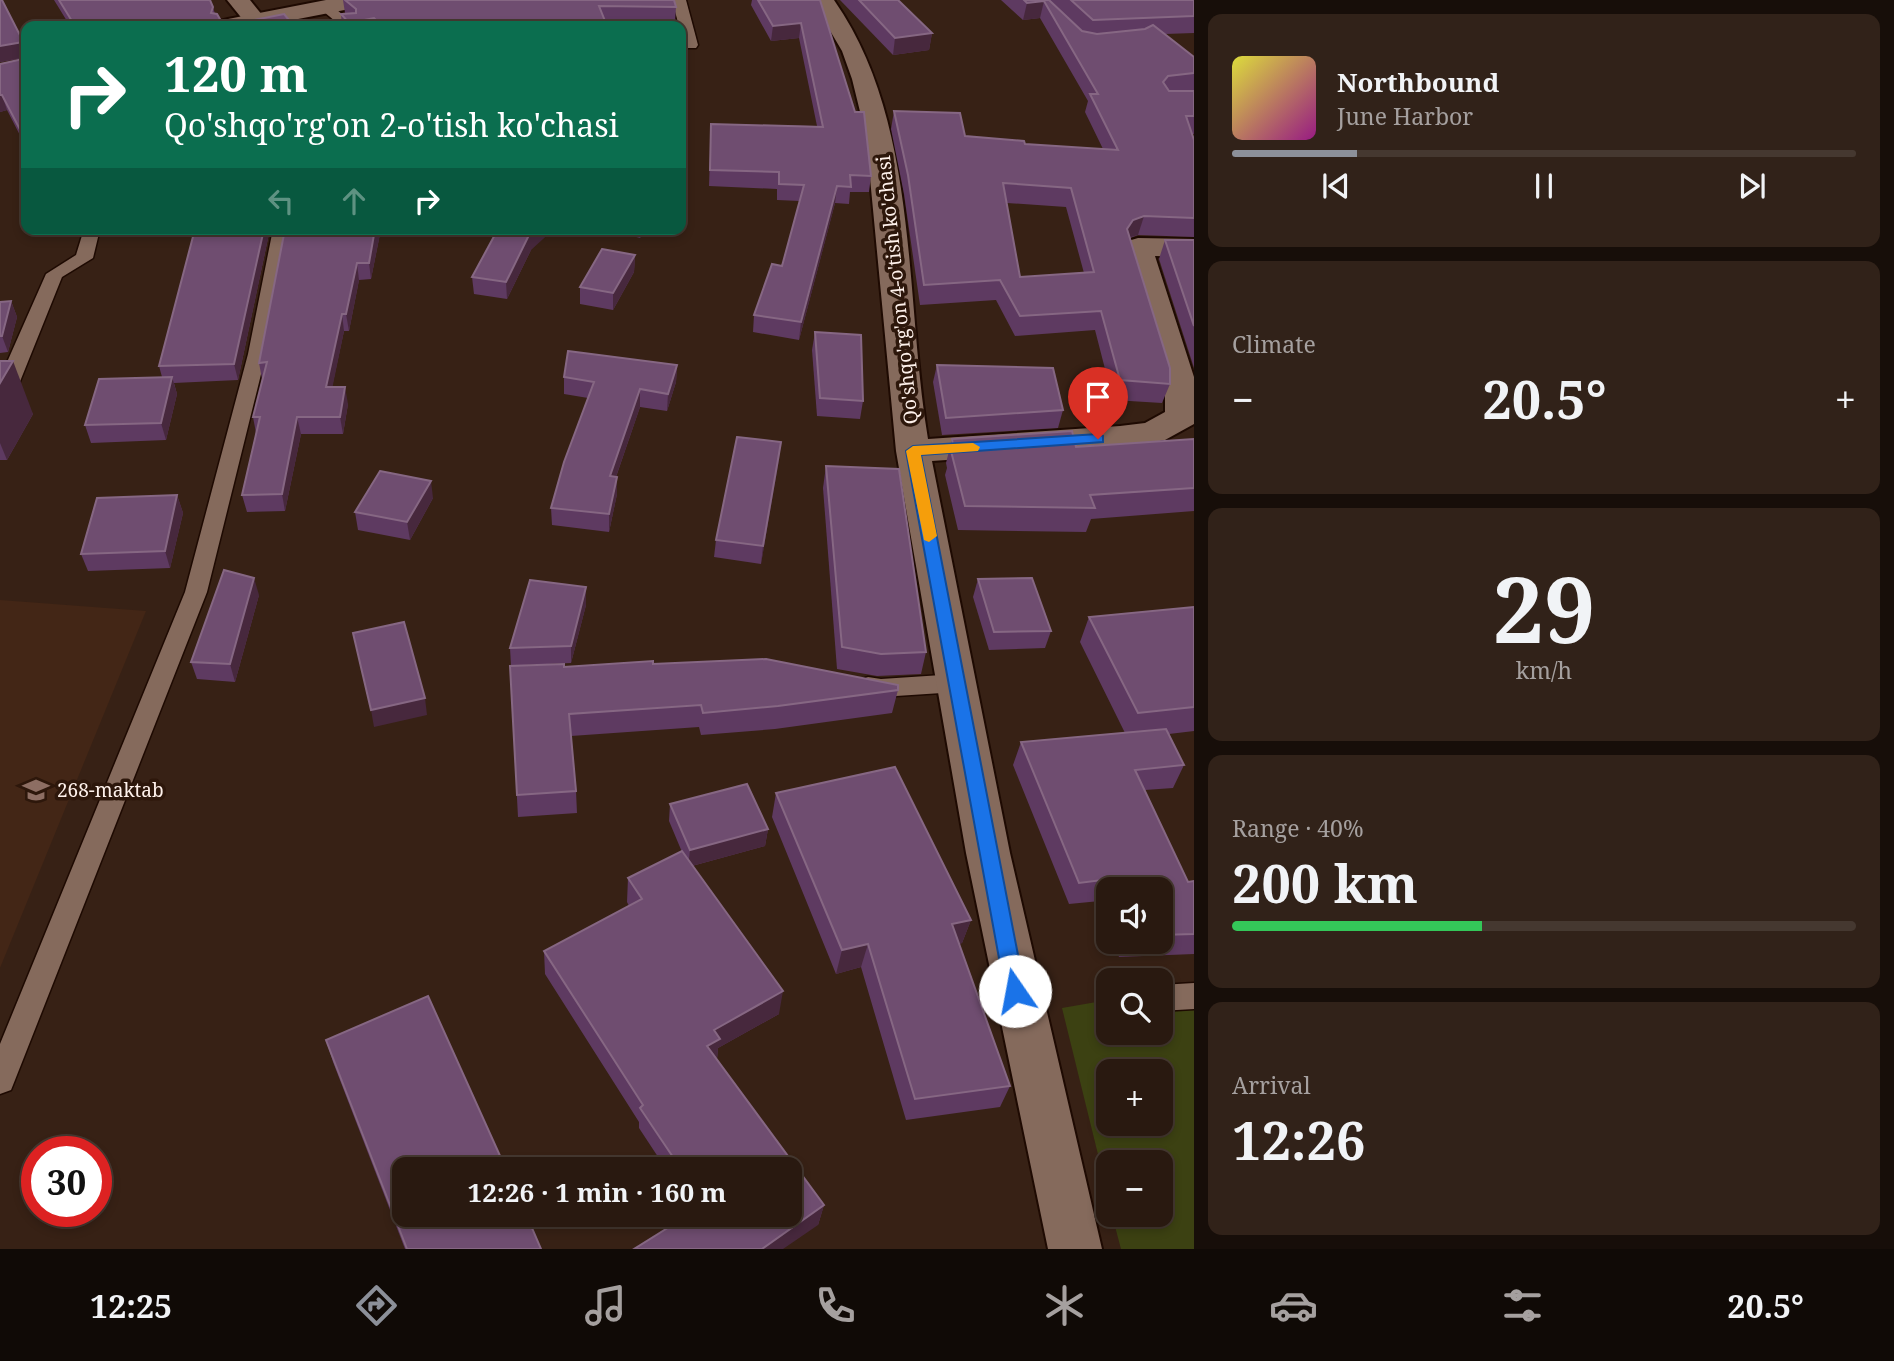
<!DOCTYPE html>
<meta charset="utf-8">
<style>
:root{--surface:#291910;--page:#312219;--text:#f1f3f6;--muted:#a5a09f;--line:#453830;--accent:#8c9099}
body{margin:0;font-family:"Noto Serif",serif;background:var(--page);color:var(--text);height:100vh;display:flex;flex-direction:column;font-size:26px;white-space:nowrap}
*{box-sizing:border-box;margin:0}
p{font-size:23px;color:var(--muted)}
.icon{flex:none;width:38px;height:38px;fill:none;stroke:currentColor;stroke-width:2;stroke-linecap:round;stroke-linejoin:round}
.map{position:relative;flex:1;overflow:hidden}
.panel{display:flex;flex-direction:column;gap:14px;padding:14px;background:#170e09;width:700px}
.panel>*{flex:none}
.guide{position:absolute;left:21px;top:21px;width:665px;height:214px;border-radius:14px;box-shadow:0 4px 10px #0003,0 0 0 2px var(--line);background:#0b6e4f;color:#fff;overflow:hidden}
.tools{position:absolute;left:1096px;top:877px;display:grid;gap:14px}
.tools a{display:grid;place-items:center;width:77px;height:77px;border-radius:14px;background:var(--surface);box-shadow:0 4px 10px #0003,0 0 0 2px var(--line);font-size:35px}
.speed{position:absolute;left:21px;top:1136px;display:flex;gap:14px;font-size:35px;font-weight:700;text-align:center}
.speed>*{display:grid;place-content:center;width:91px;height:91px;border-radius:50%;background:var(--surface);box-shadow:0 4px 10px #0003,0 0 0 2px var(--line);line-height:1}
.speed .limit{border:10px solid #d22;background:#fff;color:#111}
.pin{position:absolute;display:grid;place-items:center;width:60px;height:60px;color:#fff;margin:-72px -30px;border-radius:50% 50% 50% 0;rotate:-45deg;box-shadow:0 0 7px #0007}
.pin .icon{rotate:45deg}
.me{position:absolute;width:77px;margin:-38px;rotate:348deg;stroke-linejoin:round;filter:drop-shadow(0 0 5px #0008)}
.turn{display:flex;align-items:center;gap:24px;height:147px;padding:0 28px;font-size:32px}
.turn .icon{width:91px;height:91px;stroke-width:2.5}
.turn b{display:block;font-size:49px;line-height:60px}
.lanes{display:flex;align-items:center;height:66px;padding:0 28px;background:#0003;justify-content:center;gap:35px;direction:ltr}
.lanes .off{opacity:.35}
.big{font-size:52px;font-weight:700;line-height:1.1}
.panel .card{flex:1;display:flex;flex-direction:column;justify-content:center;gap:10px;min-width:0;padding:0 24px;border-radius:14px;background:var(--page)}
.panel .dial{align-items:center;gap:0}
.dial b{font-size:91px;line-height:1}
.song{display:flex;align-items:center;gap:21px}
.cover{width:84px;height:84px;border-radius:10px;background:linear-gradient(135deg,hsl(60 70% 55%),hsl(310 70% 35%))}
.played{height:7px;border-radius:4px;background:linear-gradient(90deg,var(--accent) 20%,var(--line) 20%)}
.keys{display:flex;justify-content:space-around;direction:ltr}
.heat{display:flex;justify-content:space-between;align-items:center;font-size:38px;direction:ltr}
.charge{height:10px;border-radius:5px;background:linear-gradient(90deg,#34c759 40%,var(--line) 0)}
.trip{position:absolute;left:392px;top:1157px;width:410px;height:70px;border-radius:14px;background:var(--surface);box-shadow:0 4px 10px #0003,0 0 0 2px var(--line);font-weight:700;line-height:70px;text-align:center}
.menu{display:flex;height:112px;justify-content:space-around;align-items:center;background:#100a06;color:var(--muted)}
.menu .icon{width:49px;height:49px}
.menu .selected{color:var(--accent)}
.menu b{font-size:32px;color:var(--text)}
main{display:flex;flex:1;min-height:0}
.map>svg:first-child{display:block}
</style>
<main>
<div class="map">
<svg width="1194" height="1249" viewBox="0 0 1194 1249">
<rect width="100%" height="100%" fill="#372115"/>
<polygon fill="#432616" points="0,600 146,611 0,968"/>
<path fill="#3c4112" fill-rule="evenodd" d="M1194,985V1249H1121L1112,1215L1160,1214V1162H1108V1195L1062,1008L1108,1000V1032H1160V991ZM1108,1071H1160V1124H1108Z"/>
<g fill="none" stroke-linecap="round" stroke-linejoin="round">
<g stroke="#1e0a02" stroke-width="3">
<g id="service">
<polygon points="672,0 686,0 698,45 696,48 686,48 684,45"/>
<polygon points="325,3 330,4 356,26 341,26 318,7"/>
<polygon points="84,229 100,229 93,258 62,277 19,384 16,388 0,390 0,378 46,274 76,255"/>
<polygon points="273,229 289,229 266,354 207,592 15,1080 11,1090 0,1094 0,1044 185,592 248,354"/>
<polygon points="957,674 965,677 969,683 965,689 957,692 881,697 860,692 856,686 860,680 868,677 881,679"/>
<polygon points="1194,983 1194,1009 1160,1011 1160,985"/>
</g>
</g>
<g stroke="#1e0a02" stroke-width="4">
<g id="minor">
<polygon points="227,0 250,0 267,21 263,26 248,26"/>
<path d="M812,0H834C920,123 904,295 928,439L1120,426L1145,423L1165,412V387L1124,247L1128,241L1138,238L1194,239V257L1155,256L1194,377V424L1165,440L1120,448L932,461L1010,853L1102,1249H1048L966,853L896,451L866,136L852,79L842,51Z"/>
</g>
</g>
<g stroke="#1e0a02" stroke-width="4">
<polygon id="tertiary" points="326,0 371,0 368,5 360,7 262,26 216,26 220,21 228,19"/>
</g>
<use href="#service" fill="#856a5c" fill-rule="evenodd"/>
<use href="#minor" fill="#856a5c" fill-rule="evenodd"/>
<use href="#tertiary" fill="#856a5c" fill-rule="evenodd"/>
</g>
<g fill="#5e3a61" fill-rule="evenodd">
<polygon points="0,0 3,0 2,1 26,47 26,147 7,110 0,112 0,64 23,59 23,58 0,62"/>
<polygon points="54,0 210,0 213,7 215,14 224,26 70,26"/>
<polygon points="343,0 674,0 676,7 675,22 605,21 607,26 342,26 341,14 345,13"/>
<polygon points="752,0 820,0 871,176 869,192 850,192 849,204 835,203 799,340 753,332 754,315 782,266 800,201 777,200 777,189 709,186 711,124 817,126 799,38 771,41 751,5"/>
<polygon points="840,0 898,0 932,33 929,50 893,55"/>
<path d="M1001,0H1194V33L1165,34L1194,57V134H1192L1194,140V237L1138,235L1130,238L1170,384L1162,403L1113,400L1095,330L1015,336L996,300L920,305L904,194L891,129L894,111L965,136L1025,144L1103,149L1085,112L1088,101L1040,18L1023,20ZM1007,203L1066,207L1084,273L1020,277Z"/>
<polygon points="195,229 270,229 238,380 174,383 177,394 166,440 91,443 85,425 162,377 159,366"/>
<polygon points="381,229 371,279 359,280 349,331 344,331 332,387 348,404 343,434 301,434 285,511 247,512 242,495 256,433 253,417 262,379 259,363"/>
<polygon points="606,229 647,229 640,238"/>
<polygon points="1165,240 1194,240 1194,368 1159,259"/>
<polygon points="531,250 507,299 474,294 472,277"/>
<polygon points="635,255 634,272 613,310 580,304 580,287"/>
<polygon points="11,301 17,317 8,352 0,353 0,302"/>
<polygon points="815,332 863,401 860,419 817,416 812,350"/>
<polygon points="0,361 33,414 7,460 0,460"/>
<polygon points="677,365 676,382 667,411 640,407 616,477 617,477 617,494 609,532 552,525 551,508 588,398 564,394 564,377"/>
<polygon points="937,365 1063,410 1058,428 942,435 933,382"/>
<polygon points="952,439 1076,447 1194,439 1194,511 1091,519 1086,532 958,530 945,475 947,468 946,463"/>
<polygon points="781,442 761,564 714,557 716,540"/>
<polygon points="826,466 926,652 921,674 877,676 837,669 823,488"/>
<polygon points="177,495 183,513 170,568 88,571 81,554"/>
<polygon points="433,498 410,540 358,530 355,512"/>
<polygon points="978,579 1051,631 1045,648 989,650 973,597"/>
<polygon points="586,587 586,605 571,663 525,665 564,667 653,664 898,690 892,713 775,729 701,735 699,727 571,736 576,791 577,813 518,817 510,666 511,666 510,648"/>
<polygon points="259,595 235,682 197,679 191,662"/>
<polygon points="1194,607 1194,731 1169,734 1184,765 1173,788 1145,790 1188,882 1194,881 1194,954 1119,957 1113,942 1160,942 1160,889 1108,889 1108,925 1100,901 1069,904 1013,765 1021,742 1125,733 1080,642 1089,617"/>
<polygon points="776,793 971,920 962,943 959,944 1010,1086 1000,1107 906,1120 861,967 836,974 772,817"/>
<polygon points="670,804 768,829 765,846 692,866 779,1014 718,1048 717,1059 824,1205 818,1225 789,1169 666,1169 639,1128 639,1122 545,974 544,951 629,906 627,902 628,878 682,852 669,821"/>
<polygon points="326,1040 541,1249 405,1249 333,1062"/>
</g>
<g fill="#47283d">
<polygon points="1044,1 1040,18 1023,20 1027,3"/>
<polygon points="374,18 375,26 350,26 349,23"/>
<polygon points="801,23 799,38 771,41 773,26"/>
<polygon points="932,33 929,50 893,55 895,38"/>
<polygon points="23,42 26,57 0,62 0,46"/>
<polygon points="0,95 2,95 7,110 0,112"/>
<polygon points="837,186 835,203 799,340 801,322"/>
<polygon points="1144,216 1138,235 1127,238 1127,229 1133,220"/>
<polygon points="264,229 270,229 238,380 234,364"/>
<polygon points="375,229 381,229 371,279 369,263"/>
<polygon points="535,229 554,229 531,250 507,299 506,282 530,233"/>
<polygon points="640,229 647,229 640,238"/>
<polygon points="635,255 634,272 613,310 613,293"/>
<polygon points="357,263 359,280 349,331 346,314"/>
<polygon points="11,301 17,317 8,352 2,336"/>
<polygon points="342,314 344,331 329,404 326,387"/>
<polygon points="13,361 33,414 7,460 0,443 0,383"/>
<polygon points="677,365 676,382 667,411 668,394"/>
<polygon points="172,377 177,394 166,440 161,423"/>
<polygon points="345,387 348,404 343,434 340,417"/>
<polygon points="640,389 640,407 610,494 610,476"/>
<polygon points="297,417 301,434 285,511 282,494"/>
<polygon points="781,442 779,460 761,564 763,546"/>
<polygon points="617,477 617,494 609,532 609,514"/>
<polygon points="431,481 433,498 410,540 407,522"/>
<polygon points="177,495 183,513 170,568 165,551"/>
<polygon points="254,578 259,595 235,682 230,664"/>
<polygon points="586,587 586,605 571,663 571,646"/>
<polygon points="425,698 427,715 374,727 371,710"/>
<polygon points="768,829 765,846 688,867 690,850"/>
<polygon points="971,920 962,943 944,948 952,924"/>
<polygon points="868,944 861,967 836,974 842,950"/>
<polygon points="783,991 779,1014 718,1048 717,1060 707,1046 714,1030"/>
<polygon points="824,1205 818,1225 783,1249 762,1249"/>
</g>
<g fill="#6f4d70" stroke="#866783" stroke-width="2" fill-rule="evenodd">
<polygon points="0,0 2,0 26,47 26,141 2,95 0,95 0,64 23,59 23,42 0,46"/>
<polygon points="59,0 210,0 213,7 211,13 217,14 224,26 75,26"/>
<polygon points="345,0 674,0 676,7 599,6 607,26 382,26 374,18 349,23 341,14 356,13 356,9"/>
<polygon points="758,0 820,0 855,112 864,112 871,176 850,175 851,187 837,186 801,322 754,315 772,264 782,266 804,185 779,184 779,172 710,170 711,124 823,127 801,23 773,26"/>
<polygon points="859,0 898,0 932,33 895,38"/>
<path d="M1024,0H1049L1082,31L1097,34L1145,29L1153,25L1194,57V73L1168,76L1163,82L1169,91H1194V116H1186L1194,140V218L1144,216L1133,220L1127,229L1170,368V384L1120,380L1101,311L1020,316L1000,280L924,285L908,175L894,111L960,113L965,136L1024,141L1025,144L1118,150L1090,94H1098L1044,1L1027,3ZM1003,183L1071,188L1094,272L1020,277Z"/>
<polygon points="1071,0 1194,0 1194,16 1093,20"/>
<polygon points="284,14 294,26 225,26"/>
<polygon points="195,229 264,229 234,364 159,366"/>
<polygon points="285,229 375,229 369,263 357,263 346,314 342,314 326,387 345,387 340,417 297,417 282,494 242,495 260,417 253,417 267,362 259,363"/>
<polygon points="498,229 535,229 530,233 506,282 472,277"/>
<polygon points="1165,240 1194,240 1194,326"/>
<polygon points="602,249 635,255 613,293 580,287"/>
<polygon points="11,301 2,336 0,336 0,302"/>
<polygon points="815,332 861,335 863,401 820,398"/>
<polygon points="568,351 677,365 668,394 640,389 610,476 617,477 609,514 551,508 564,462 594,382 564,377"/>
<polygon points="0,361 13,361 0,383"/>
<polygon points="937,365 1053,368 1063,410 946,418"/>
<polygon points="172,377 161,423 85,425 99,379"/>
<polygon points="1072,431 1076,447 1194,439 1194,488 1090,495 1095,508 965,506 951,451 954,452 952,439"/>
<polygon points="737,437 781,442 763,546 716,540"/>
<polygon points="826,466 899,469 926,652 881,654 842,647"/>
<polygon points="380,471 431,481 407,522 355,512"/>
<polygon points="177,495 165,551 81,554 97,498"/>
<polygon points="224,570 254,578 230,664 191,662"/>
<polygon points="1032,578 1051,631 994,632 978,579"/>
<polygon points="530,580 586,587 571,646 510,648"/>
<polygon points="1194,607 1194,707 1138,713 1089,617"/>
<polygon points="404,622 425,698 371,710 353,633"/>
<polygon points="766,659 898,685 898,690 778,706 703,713 701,705 569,714 576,791 517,795 510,666 564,664 564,667 653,661 653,664"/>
<polygon points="1166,729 1184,765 1135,770 1188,882 1194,881 1194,934 1160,935 1160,889 1114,889 1110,879 1079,883 1021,742"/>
<polygon points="895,767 971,920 952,924 1010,1086 915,1099 868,944 842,950 776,793"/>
<polygon points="747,784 768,829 690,850 670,804"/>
<polygon points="682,851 783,991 714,1030 720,1039 707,1046 824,1205 762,1249 634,1249 690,1214 789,1214 789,1169 681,1169 640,1108 643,1105 544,951 642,899 628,878"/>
<polygon points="428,996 506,1169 404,1169 404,1214 526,1214 541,1249 407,1249 326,1040"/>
</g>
<polygon fill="#1a73e8" stroke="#114b97" stroke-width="2" points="1098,434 1103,436 1103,442 921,455 1025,991 1022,997 1015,1000 1008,997 1005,991 906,451 913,446"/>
<polygon fill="#f59e0b" points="973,443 980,447 978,451 921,455 937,536 929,542 924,540 906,451 913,446"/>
<defs>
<g id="school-bare" transform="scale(2.1)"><path d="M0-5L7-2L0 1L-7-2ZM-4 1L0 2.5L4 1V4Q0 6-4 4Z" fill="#8d6e63" stroke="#2d170b" stroke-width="2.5" paint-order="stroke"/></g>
</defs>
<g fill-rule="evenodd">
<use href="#school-bare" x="36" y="790"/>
</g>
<g text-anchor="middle" stroke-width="7" stroke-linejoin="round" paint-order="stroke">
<g font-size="19" fill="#fef1eb" stroke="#2d170b">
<text transform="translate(897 290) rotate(-96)" y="7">Qo'shqo'rg'on 4-o'tish ko'chasi</text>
</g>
<g font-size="19" fill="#fef1eb" stroke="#2d170b" text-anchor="start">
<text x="57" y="797">268-maktab</text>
</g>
</g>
</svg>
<div class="tools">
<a><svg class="icon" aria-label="sound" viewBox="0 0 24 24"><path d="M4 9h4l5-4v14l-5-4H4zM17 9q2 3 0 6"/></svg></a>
<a><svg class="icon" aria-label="search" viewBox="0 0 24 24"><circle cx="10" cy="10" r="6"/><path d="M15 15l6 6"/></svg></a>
<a>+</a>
<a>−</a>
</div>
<div class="speed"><div class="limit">30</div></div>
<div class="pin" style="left:1098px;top:439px;background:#d93025"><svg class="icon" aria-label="arrive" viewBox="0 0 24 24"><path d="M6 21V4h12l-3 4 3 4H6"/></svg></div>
<svg class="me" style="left:1015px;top:991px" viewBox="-20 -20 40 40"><circle r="19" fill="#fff"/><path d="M0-13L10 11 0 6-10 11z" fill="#1a73e8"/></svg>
<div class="trip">12:26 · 1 min · 160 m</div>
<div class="guide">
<div class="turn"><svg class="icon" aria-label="right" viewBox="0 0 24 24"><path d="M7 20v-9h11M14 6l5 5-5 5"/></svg><div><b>120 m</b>Qo'shqo'rg'on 2-o'tish ko'chasi</div></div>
<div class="lanes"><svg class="icon off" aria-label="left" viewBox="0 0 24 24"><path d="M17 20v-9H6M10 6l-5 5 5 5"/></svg><svg class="icon off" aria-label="ahead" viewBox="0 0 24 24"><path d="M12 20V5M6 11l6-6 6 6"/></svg><svg class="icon" aria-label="right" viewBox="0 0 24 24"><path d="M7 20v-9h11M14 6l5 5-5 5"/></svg></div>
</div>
</div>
<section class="panel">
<div class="card">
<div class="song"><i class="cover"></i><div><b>Northbound</b><p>June Harbor</p></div></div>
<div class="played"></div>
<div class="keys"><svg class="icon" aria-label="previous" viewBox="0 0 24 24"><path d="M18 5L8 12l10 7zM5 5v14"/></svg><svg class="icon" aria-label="pause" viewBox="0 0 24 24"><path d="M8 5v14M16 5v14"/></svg><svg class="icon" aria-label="next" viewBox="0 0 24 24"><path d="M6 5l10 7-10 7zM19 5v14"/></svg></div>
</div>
<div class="card"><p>Climate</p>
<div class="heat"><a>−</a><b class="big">20.5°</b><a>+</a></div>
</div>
<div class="card dial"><b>29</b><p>km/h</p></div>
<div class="card"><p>Range · 40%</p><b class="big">200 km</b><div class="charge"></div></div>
<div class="card"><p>Arrival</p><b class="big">12:26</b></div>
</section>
</main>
<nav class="menu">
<b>12:25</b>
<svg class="icon selected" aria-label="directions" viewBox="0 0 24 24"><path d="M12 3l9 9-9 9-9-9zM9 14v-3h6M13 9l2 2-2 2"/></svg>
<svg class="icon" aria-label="music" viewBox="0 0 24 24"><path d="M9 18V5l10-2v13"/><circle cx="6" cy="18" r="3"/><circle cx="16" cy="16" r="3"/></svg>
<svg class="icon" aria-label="phone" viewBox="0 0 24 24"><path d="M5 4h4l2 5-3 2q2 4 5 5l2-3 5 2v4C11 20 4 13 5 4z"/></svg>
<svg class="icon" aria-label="climate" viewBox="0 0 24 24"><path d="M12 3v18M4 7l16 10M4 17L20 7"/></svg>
<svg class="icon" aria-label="car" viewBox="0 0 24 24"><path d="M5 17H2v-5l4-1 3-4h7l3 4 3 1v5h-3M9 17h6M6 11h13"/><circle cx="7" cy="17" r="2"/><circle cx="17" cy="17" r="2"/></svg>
<svg class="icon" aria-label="filters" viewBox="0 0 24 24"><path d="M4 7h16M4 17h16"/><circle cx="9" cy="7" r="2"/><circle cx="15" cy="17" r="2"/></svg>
<b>20.5°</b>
</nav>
